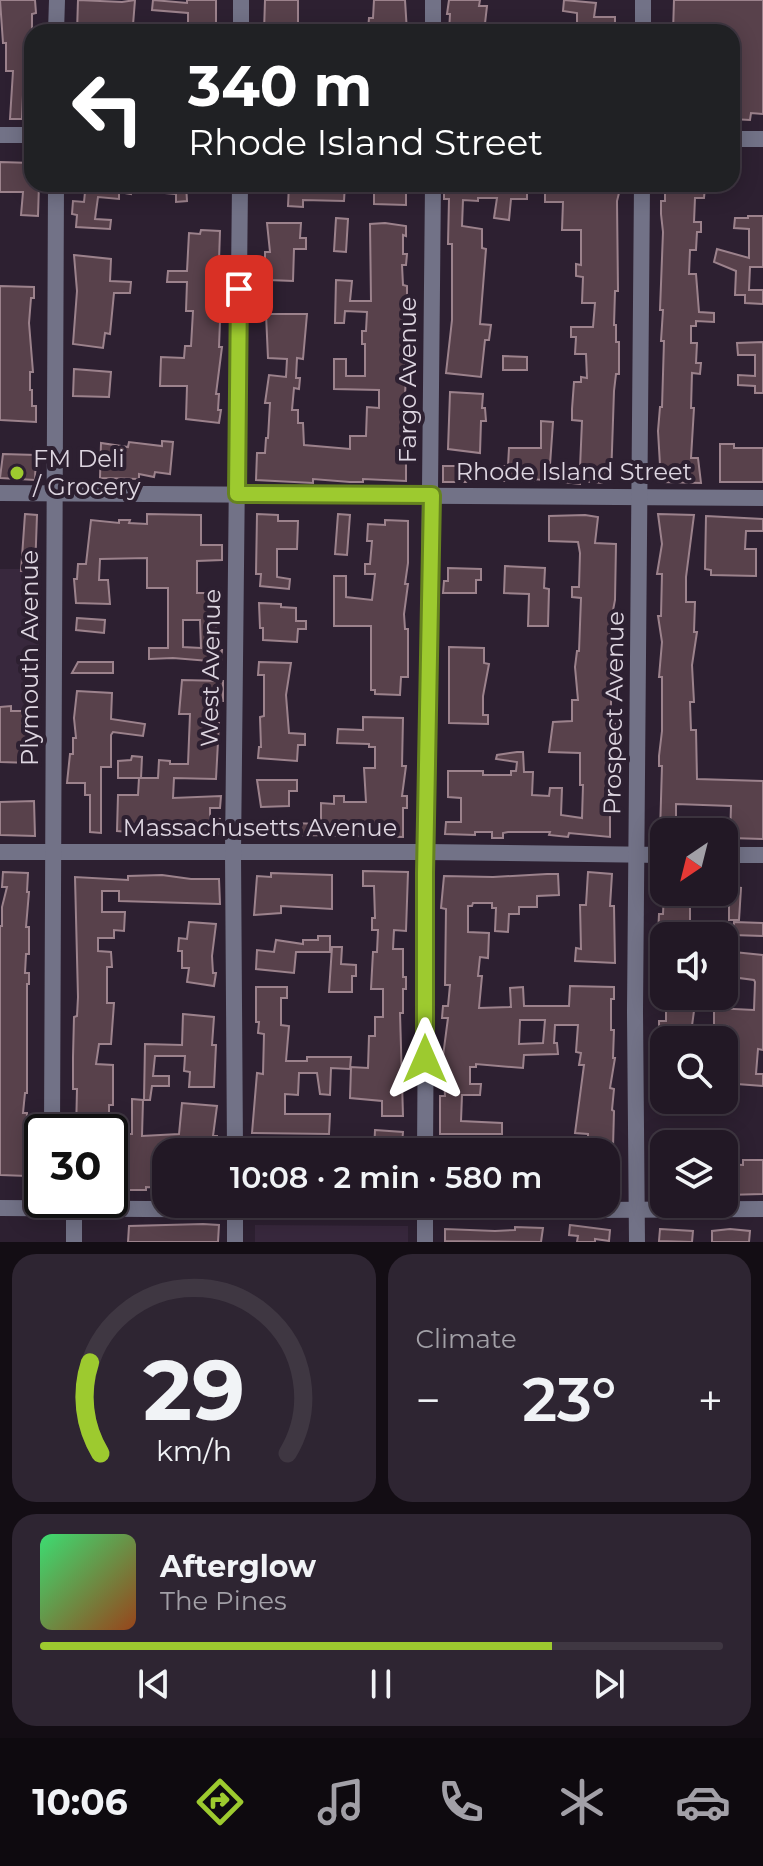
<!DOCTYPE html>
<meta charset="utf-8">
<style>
:root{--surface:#221825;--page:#2e2532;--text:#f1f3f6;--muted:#a2a0a7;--line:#3f3742;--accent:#9dca2f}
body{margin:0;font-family:Montserrat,sans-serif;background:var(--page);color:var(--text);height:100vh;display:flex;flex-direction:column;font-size:30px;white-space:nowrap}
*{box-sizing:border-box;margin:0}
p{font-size:26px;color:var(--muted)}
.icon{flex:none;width:44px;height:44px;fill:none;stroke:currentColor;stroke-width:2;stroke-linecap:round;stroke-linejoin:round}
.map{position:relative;height:1242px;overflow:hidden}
.sheet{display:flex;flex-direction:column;gap:12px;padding:12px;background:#130d14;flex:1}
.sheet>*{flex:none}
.banner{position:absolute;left:24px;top:24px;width:716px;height:168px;border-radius:24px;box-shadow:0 4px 20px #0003,0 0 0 2px var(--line);background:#202124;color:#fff;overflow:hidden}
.needle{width:52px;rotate:215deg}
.controls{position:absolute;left:650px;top:818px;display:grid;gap:16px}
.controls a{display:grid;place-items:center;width:88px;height:88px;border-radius:16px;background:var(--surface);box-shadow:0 4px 20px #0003,0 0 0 2px var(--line);font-size:40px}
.speed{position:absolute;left:24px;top:1114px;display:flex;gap:16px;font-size:40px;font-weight:700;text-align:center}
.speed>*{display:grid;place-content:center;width:104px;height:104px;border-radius:50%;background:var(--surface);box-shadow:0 4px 20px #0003,0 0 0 2px var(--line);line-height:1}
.speed .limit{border:4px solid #111;border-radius:12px;background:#fff;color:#111}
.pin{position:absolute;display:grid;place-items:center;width:68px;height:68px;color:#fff;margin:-34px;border-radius:16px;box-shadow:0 4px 12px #0006}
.me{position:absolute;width:88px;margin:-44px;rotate:0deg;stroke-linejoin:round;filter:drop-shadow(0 0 6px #0008)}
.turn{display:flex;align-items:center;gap:28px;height:168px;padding:0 32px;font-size:36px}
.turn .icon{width:104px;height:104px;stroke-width:2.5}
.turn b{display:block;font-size:56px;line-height:68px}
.big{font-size:60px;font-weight:600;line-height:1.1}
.sheet .widget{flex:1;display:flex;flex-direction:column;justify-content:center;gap:12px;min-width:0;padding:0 28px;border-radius:24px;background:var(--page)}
.sheet .dial{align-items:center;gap:0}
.dial svg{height:208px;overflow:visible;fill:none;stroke:var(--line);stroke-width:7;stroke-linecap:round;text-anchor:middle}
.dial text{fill:var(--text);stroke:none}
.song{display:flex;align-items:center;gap:24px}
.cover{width:96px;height:96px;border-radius:12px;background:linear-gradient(135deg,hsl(140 70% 55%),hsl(20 70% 35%))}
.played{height:8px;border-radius:4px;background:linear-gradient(90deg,var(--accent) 75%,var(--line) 75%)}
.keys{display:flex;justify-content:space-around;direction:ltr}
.heat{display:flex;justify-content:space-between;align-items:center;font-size:44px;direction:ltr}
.sheet .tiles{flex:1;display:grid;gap:12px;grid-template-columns:1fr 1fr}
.widget:last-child{grid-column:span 2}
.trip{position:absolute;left:152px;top:1138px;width:468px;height:80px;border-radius:24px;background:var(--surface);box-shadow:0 4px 20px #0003,0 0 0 2px var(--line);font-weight:600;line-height:80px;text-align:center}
.menu{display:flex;height:128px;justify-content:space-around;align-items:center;background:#0e0a0f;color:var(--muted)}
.menu .icon{width:56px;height:56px}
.menu .current{color:var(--accent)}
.menu b{font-size:36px;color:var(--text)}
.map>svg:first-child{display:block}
</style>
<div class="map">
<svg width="763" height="1242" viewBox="0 0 763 1242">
<rect width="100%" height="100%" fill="#2d2031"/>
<g fill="#38283d">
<polygon points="0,569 38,569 40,713 0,713"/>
<polygon points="255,1225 408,1226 408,1242 255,1242"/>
</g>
<g fill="#58414b" stroke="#9c828c" stroke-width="2" fill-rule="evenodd">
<polygon points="0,0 35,0 36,13 32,14 32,71 24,71 22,119 10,119 13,71 6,71 6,43 3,43"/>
<polygon points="78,0 122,2 135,0 133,25 105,23 104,32 77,32"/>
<polygon points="153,0 187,3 187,0 216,0 216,32 188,32 188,13 152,10"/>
<polygon points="265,0 298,0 298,32 264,32"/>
<polygon points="374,0 405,0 407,32 368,30 369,18 373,18"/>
<polygon points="449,0 480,0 479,6 487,6 484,32 449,32 450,14 447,14"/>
<polygon points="564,0 596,3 594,17 615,17 615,32 577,29 577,13 563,11"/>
<polygon points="674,0 763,0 763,114 751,113 750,120 732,119 732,32 673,32"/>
<polygon points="0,162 32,163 32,184 39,184 38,216 21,215 23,192 0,192"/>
<polygon points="97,184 133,184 131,194 119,192 119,199 98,197 95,219 111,220 110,229 76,227 77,215 72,214 73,201 84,202 85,192 97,192"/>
<polygon points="133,184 186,184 187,201 176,202 176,194 132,190"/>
<polygon points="289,184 345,184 344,201 303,200 303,207 288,206"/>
<polygon points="374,184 406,184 406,205 374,204"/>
<polygon points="444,184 527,184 527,199 511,199 509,220 494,218 497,198 478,198 478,201 463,200 462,226 482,229 482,248 486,249 480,324 491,325 489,340 485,340 481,377 446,373 452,320 452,244 448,244 449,199 444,199"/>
<polygon points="545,184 620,189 617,201 618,291 615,291 614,325 616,325 616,342 619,342 619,374 616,374 614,391 611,479 603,479 602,483 580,481 580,484 534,479 534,481 503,481 503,466 508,466 509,448 541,448 541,421 553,422 550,465 580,468 582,421 572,420 572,409 574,382 581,382 581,377 587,378 586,354 575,354 576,337 571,337 571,327 593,327 595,303 582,303 583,277 576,276 576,264 581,265 581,230 562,230 563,202 545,202"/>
<polygon points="665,185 705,187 704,198 695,198 694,222 701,222 701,232 697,232 696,250 690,250 689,274 696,274 699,312 714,313 714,322 696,321 696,326 691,326 691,343 697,343 696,363 701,363 700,374 692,373 691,408 694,408 691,458 698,458 701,483 661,482 658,431 660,407 662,407 664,341 661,341 663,310 660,310 663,232 661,214 661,201 665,201"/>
<polygon points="748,216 763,216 763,267 750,267 749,290 763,290 763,304 745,303 745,295 735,295 736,271 714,262 717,249 749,258 749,229 734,228 735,218 748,218"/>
<polygon points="336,218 348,219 346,252 334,251"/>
<polygon points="267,223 301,223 300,238 306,238 306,249 294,249 293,281 269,280 270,265 265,265 265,252 270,252"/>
<polygon points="385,223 406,226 406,236 403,235 403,254 407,254 406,265 402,265 403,285 407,286 407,313 403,313 402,338 406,374 403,439 406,439 406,481 363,479 363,482 350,482 313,479 313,483 256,480 257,453 265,453 266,438 268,438 270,403 265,403 269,375 286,377 287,359 268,358 266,314 307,314 303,359 297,358 296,378 300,378 299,389 294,388 292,410 298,410 298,423 303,423 304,445 350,449 350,436 366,436 367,407 379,408 379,390 334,389 334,359 346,359 346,376 365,376 365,344 362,344 362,331 366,331 367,312 345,311 344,323 335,323 336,280 352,281 350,301 371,301 370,224"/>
<polygon points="201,230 220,231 217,320 220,321 219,347 222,347 216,394 219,394 218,410 221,410 219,423 186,419 187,386 160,386 161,357 184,358 185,346 191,346 193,311 186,311 187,282 167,282 168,271 187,271 189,233 200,234"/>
<polygon points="74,255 111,259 110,281 131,282 130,293 114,293 110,334 105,333 103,348 73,344 77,291"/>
<polygon points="0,286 34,287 34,298 31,298 29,323 33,372 30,372 30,390 32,390 32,406 36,406 36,422 0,420"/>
<polygon points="763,342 763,393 755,393 755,386 738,385 738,375 755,376 755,355 738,355 737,343"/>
<polygon points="503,356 527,357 527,370 503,370"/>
<polygon points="74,369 111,372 109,397 73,396"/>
<polygon points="450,392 483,394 482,408 485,408 486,421 481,421 480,453 448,449"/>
<polygon points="162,441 173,442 170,474 155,472 154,477 139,474 139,479 100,478 101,443 128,447 129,442 162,446"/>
<polygon points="720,444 734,444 734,448 763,448 763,482 720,482"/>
<polygon points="3,454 36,455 35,480 0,478"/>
<rect x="443" y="466" width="33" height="16"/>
<polygon points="25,514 37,515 35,571 21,571"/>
<path d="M147,514L201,515V545H222V560L197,561V593H216L218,619L216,622V650H222L221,662L173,658L149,659V648H168V588H147V558L100,559L99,580H108L110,604L76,603L74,579H77L78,564H86L91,520L119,523V520H130L129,523L147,524ZM183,620H200L201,648L183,647Z"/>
<polygon points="257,514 278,515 278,521 298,521 297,549 277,549 277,577 290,579 289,589 260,586 261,574 256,574"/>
<polygon points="338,514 350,515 347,555 335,554"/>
<polygon points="658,514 694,515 686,577 686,602 695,602 694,632 697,632 692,665 694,702 690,702 691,730 696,730 697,779 763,781 763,839 730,838 731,806 676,804 676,832 660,832 662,766 659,766 659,756 662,731 662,677 659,677 662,642 658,616 661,616 662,574 657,574 662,544"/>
<polygon points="585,515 598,517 595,543 616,544 615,600 610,626 611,668 615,668 615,694 611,694 611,720 615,721 611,775 614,775 613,791 616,792 615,805 610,805 610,837 569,833 568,837 549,835 550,832 508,832 503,833 503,838 492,838 492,832 475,832 475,835 445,834 446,822 461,822 461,798 448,797 448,771 483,771 483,775 511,775 511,771 516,771 517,762 496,759 497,755 517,752 523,752 524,772 533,772 532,795 549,796 550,788 562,788 561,815 582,818 583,785 580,785 580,753 549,752 553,722 572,721 572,700 578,700 575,667 577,651 579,651 581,598 572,597 572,587 579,587 580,553 578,542 549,541 549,516"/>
<polygon points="706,516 763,519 763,531 746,531 745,549 756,549 756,576 711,575 711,570 705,569"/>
<polygon points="385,520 408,521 408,563 405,584 408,584 404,614 405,629 408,629 408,677 401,677 400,695 375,694 375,690 371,690 371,626 334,626 334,576 346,576 346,597 372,600 375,574 365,574 365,564 370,564 372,541 367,541 368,524 385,525"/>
<polygon points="505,566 545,568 544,588 549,589 548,626 528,626 529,594 504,593"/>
<polygon points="448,568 481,569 481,580 476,580 476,593 443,593 444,581 448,581"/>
<polygon points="259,603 281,604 281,607 296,608 296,621 306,621 306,629 298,629 297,642 263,640 263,628 260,628"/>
<polygon points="77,618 105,620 104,633 76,630"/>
<polygon points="449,647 484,648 484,663 489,664 483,696 483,715 488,715 488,724 449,723"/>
<polygon points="78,662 113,662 113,673 72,673"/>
<polygon points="259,662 291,663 286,695 289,733 305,734 305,745 298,745 297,761 258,758 259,747 261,747 260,717 264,716 264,675 258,675"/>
<polygon points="182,680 223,681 223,701 216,701 216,723 219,723 216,779 174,778 173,798 221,796 220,808 210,808 210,818 220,819 220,834 196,836 196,832 168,832 168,825 144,825 144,828 129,827 129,832 117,831 118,795 138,795 139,778 158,778 159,760 170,761 170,764 188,764 190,714 179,714"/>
<polygon points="77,691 112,693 111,719 145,724 143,736 113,732 111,735 111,767 101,767 101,833 90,832 90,795 85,795 85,783 67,783 70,754 73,754 73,738 76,738 74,718"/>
<polygon points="11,706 11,711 32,711 31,763 0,762 0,707"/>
<polygon points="363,717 403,718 402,766 406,766 402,796 407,796 407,808 403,808 403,837 305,835 286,837 258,835 259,822 321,824 321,803 334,804 334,796 344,796 344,802 366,802 364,768 375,768 375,747 369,747 369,744 337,743 338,729 363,730"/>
<polygon points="132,756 142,757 141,778 118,778 118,761 131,760"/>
<polygon points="257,780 297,780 297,791 289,791 289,806 261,807"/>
<polygon points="34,801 35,836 0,835 0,802"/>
<polygon points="363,871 408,872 406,931 394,930 393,949 403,949 403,977 406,977 406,989 403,989 403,1013 400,1013 403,1116 382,1116 382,1101 350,1098 351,1067 368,1068 369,1036 375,1036 375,1017 383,1017 383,989 371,989 373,952 377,952 378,930 372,930 372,918 375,918 374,886 363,886"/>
<polygon points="3,872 28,873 27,892 29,892 26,927 29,927 29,954 26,954 25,973 29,973 29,984 27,984 27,1093 25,1093 23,1113 27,1113 26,1140 24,1140 27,1176 0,1175 0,926 2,926 2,907 7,887 2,887"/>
<polygon points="588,872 612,874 610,906 614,906 615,963 575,961 576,948 581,949 580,905 586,905"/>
<polygon points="271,873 332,875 332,909 281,906 281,913 254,915 257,876 271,877"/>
<path d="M547,874H558L559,895L537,896V907H519V914H509L508,932L495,931L496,908H492V903H473L472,906H468V932L489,933L488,958L480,957L478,976H482L479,1008L511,1007L510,988L523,987L524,1006H569L570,986L614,987V999H611V1030H614L613,1058H615L610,1088L614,1089L612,1110L614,1111L613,1147L588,1146V1134L575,1133L584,1065H579L581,1053L576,1052L578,1025H555L554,1043H557L558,1054L524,1055L523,1068L476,1064V1067H470V1084H481L480,1095H462L461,1121L502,1123V1134H440V1096H445L443,1056L448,1018H442L443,1006H448L450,985H445L446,909L441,908L444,876L493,877ZM520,1020H545L543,1043L519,1044Z"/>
<polygon points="162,875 191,879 219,879 220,904 119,901 119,891 102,891 102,912 125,912 124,931 114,930 114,938 98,938 98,951 111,952 112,967 107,967 107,1003 114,1003 111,1044 99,1044 96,1064 113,1065 113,1105 109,1105 109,1132 76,1132 77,1089 73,1089 73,1057 74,1017 77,1016 78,997 75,877 128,880 128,876"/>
<polygon points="724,886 741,888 739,920 729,920 729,896 724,896"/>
<polygon points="664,892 690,892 690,934 658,936 659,914 663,914"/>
<polygon points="189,922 216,924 212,956 213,973 216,973 214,986 187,982 189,968 182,968 182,951 178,951 179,938 187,939"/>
<polygon points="734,922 763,923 763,936 733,935"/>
<polygon points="318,936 330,936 330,952 296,952 294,973 256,969 257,950 274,952 276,940 303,944 303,940 318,940"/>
<polygon points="332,947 342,947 341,964 356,965 356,976 352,976 352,992 329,992"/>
<polygon points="724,951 763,955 763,1050 758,1049 756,1074 763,1074 763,1086 724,1083 724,1051 728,1050 728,1026 714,1025 714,1008 754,1010 755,982 754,980 724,976"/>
<polygon points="256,987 287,987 287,998 281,998 281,1025 289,1026 286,1061 307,1061 307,1057 351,1057 350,1069 331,1068 330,1095 320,1094 317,1073 299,1073 298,1095 285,1094 285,1114 330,1114 329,1134 252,1133 257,1073 263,1074 264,1034 258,1033 259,1022 256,1022"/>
<polygon points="666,1010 694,1011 691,1033 659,1033 659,1021 666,1021"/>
<polygon points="183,1014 214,1017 212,1045 216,1045 214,1087 189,1087 190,1072 184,1071 185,1056 155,1056 153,1076 169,1076 169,1086 152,1086 150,1100 144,1100 145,1044 182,1045"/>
<polygon points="132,1099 143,1100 142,1136 179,1134 182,1103 217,1106 213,1136 217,1136 216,1150 200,1152 200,1149 187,1148 187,1145 166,1145 166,1188 146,1187 146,1190 117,1190 119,1175 110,1175 110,1134 132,1134"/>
<polygon points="375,1130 403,1132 402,1145 399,1145 399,1152 374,1152"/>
<polygon points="743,1160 763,1160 763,1194 726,1195 727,1164 743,1165"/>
<polygon points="203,1224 219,1225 218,1242 128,1242 129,1226"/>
<polygon points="570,1225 610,1230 609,1241 595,1239 595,1242 577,1242 578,1236 569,1235"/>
<polygon points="515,1227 543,1228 541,1242 445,1241 445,1229 495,1231 515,1230"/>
<polygon points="660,1229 693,1231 692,1242 659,1241"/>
<polygon points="730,1229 750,1231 749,1242 712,1242 712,1231"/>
</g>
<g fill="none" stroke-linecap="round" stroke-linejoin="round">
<g stroke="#727287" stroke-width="16">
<polyline points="433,0 433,32"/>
<polyline points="56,32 57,0"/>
<polyline points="241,32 241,0"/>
<polyline points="643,32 643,0"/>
<polyline points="0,135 32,135"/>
<polyline points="732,139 763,139"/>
<polyline points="0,493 763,498"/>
<polyline points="0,852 426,852 664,855"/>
<polyline points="724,855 763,855"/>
<polyline points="52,1132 56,184"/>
<polyline points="235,1152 233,853 240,184"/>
<path d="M425,1152C425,829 431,507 433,184"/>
<polyline points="0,1208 440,1211 763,1209"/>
<polyline points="74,1208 74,1242"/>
<polyline points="235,1242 235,1204"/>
<polyline points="425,1242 425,1204"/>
<polyline points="637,1242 635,1012 642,184"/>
</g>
</g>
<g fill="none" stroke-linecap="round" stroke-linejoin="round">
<g stroke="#66831f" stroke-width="20">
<polyline id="route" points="239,289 237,494 432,495 425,873 425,1059"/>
</g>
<use href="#route" stroke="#9dca2f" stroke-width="14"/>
</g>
<circle fill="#9dca2f" stroke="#2d2031" stroke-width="3" cx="17" cy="473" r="8"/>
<g text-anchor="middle" stroke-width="8" stroke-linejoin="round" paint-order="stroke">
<g font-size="24" fill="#ddd5e0" stroke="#2d2031">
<text transform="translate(408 380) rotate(-90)" y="8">Fargo Avenue</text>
<text x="574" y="480">Rhode Island Street</text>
<text transform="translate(30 658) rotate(-90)" y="8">Plymouth Avenue</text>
<text transform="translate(211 668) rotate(-89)" y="8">West Avenue</text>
<text transform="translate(614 713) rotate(-89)" y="8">Prospect Avenue</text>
<text x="260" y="836">Massachusetts Avenue</text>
</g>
<g font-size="24" fill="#ddd5e0" stroke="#2d2031" text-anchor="start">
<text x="33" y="467">FM Deli<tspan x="33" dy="28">/ Grocery</tspan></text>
</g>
</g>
</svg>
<div class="controls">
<a><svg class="needle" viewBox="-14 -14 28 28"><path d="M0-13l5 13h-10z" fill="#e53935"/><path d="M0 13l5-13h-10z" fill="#a2a0a7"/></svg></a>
<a><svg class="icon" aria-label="sound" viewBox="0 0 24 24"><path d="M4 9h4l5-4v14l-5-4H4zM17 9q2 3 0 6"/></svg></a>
<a><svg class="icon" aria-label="search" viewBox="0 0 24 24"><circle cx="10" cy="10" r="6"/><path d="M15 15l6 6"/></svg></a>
<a><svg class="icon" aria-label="layers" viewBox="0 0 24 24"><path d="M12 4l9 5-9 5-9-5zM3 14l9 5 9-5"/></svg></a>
</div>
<div class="speed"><div class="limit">30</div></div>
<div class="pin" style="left:239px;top:289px;background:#d93025"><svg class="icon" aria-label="arrive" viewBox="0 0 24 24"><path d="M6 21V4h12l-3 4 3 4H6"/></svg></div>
<svg class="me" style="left:425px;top:1059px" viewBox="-20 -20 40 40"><path d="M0-17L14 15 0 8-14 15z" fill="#9dca2f" stroke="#fff" stroke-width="4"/></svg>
<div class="trip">10:08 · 2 min · 580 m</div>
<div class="banner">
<div class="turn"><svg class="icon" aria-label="left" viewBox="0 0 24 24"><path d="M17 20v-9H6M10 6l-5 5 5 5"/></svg><div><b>340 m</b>Rhode Island Street</div></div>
</div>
</div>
<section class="sheet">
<div class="tiles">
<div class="widget dial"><svg viewBox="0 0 100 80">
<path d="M14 69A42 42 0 1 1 86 69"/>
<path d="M14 69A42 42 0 0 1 10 34" stroke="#9dca2f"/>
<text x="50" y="56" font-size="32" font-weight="700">29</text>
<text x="50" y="72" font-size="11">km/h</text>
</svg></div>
<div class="widget"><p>Climate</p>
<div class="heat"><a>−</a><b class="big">23°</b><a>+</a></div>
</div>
<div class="widget">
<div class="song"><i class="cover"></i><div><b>Afterglow</b><p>The Pines</p></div></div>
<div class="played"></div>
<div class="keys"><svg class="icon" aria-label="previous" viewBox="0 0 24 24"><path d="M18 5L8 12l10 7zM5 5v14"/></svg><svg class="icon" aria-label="pause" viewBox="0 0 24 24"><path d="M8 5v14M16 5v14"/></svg><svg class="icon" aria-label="next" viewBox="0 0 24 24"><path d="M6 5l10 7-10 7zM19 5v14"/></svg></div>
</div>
</div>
</section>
<nav class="menu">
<b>10:06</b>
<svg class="icon current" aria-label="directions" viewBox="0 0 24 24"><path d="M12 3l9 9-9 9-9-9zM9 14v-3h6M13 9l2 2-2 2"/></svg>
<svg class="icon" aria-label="music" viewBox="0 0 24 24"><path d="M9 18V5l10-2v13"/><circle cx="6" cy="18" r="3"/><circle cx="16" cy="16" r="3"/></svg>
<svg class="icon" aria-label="phone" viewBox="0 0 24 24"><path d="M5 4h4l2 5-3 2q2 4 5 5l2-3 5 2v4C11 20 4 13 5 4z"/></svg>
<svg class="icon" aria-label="climate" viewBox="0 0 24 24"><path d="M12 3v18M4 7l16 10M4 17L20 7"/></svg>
<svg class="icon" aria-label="car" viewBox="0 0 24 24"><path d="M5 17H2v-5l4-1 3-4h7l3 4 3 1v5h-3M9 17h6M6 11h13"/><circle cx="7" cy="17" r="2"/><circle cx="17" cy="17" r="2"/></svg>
</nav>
